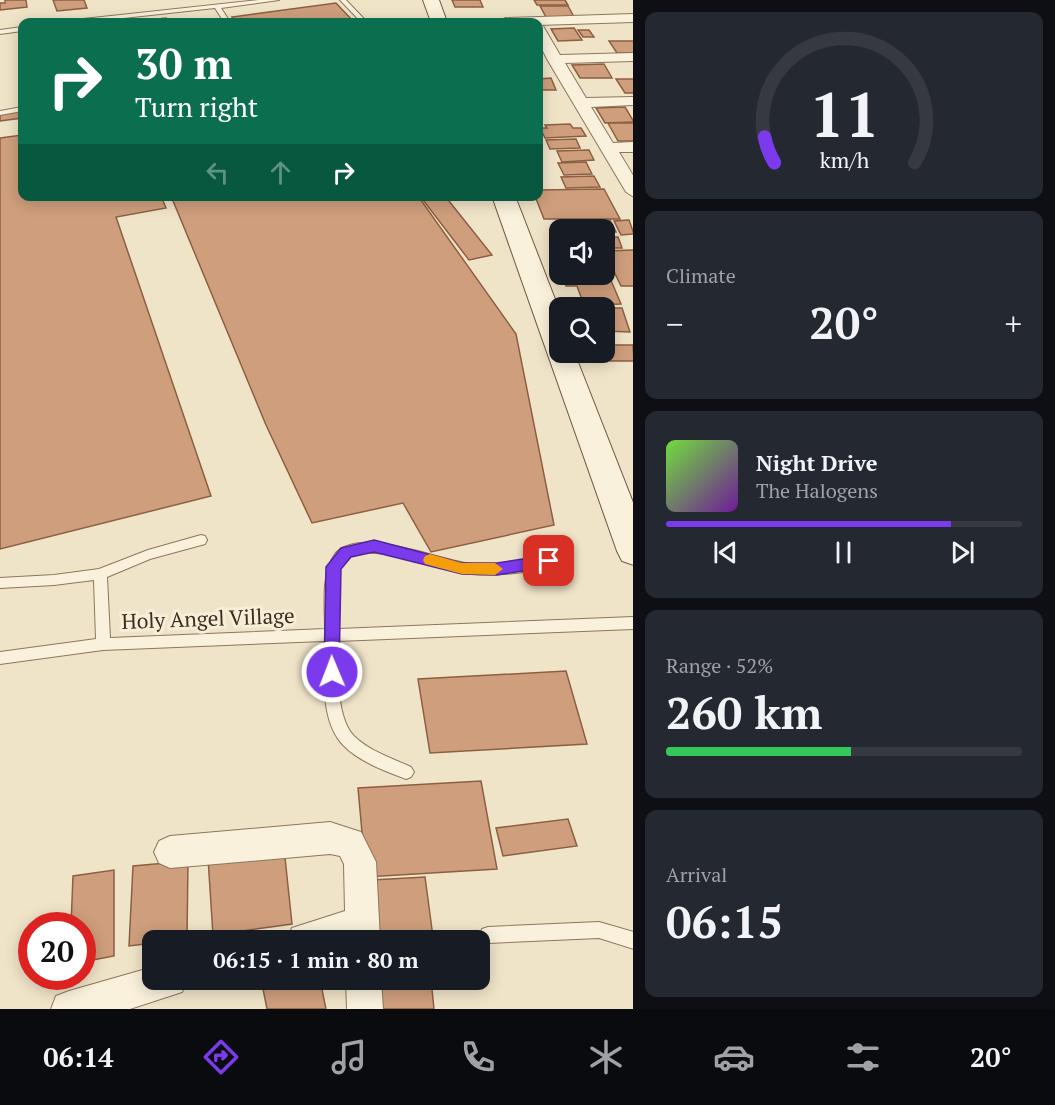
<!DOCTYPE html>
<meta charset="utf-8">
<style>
:root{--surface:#171b24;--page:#242831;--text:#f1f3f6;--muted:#9ea1a6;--line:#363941;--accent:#7c3aed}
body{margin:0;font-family:"PT Serif",serif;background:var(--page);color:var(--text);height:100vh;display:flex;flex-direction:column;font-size:22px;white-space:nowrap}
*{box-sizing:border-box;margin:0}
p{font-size:20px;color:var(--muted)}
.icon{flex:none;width:33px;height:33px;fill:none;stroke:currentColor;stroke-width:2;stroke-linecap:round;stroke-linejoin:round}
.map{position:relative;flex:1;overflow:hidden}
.sheet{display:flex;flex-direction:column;gap:12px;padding:12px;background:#0d0f14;width:422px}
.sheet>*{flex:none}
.top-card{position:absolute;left:18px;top:18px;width:525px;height:183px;border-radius:12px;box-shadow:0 3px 15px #0003;background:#0b6e4f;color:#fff;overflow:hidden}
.fabs{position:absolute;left:549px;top:219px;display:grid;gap:12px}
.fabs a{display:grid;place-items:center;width:66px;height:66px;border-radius:12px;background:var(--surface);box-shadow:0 3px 15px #0003;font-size:30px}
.speed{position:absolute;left:18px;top:912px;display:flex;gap:12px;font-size:30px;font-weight:700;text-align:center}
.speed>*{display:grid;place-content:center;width:78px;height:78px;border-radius:50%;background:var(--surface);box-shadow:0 3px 15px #0003;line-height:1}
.speed .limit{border:9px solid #d22;background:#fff;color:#111}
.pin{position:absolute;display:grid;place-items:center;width:51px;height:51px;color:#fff;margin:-26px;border-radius:12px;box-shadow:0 3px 9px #0006}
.me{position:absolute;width:66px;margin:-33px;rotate:359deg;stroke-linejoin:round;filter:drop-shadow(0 0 4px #0008)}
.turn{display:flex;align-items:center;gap:21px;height:126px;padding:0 18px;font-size:27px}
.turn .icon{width:78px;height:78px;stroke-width:2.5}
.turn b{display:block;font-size:42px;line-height:51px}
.lanes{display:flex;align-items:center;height:57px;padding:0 18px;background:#0003;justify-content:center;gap:30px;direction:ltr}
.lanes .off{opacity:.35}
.big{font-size:45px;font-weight:700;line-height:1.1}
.sheet .widget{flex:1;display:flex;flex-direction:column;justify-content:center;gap:9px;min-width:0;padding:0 21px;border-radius:12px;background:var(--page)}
.sheet .dial{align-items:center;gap:0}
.dial svg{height:156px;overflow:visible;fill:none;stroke:var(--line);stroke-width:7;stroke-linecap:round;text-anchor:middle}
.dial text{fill:var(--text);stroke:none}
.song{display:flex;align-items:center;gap:18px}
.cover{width:72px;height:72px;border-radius:9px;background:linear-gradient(135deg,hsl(100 70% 55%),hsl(280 70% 35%))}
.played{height:6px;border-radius:3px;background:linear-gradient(90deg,var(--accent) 80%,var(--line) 80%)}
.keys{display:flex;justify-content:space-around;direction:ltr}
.heat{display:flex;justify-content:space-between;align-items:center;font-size:33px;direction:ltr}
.charge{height:9px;border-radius:4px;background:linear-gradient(90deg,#34c759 52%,var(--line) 0)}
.trip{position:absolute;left:142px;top:930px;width:348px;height:60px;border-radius:12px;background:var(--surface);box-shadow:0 3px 15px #0003;font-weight:700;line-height:60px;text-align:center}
.tabs{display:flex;height:96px;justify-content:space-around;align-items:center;background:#090b0e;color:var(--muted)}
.tabs .icon{width:42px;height:42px}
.tabs .selected{color:var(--accent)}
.tabs b{font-size:27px;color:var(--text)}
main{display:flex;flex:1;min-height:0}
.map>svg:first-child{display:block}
</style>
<main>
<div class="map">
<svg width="634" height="1009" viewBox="0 0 634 1009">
<rect width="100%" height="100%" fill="#f0e4c8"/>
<g fill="#cf9f7d" stroke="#8d5f41" stroke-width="1.5">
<polygon points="5,0 26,0 27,7 0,10 0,3 5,3"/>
<polygon points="53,0 84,0 87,8 57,11"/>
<polygon points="452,0 480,0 483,7 455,7"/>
<polygon points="534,0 565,0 568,5 537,5"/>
<polygon points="336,3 353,21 236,22 232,17"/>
<polygon points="540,6 568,6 574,17 546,17"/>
<polygon points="166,18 169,22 132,22"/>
<polygon points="574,28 582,40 558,41 551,29"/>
<polygon points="578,30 589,30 594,37 583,37"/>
<polygon points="609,41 634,41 634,53 617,53"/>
<polygon points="604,64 612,78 580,78 572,65"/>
<polygon points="551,78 556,90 538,90 538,79"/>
<polygon points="616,79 634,79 634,93 625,93"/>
<polygon points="625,107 634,122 605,123 596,108"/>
<polygon points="22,111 22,118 0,121 0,114"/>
<polygon points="608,123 634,123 634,141 618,141"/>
<polygon points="570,124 573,128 581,128 586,136 545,138 540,128 547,128 545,125"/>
<polygon points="22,135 22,196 161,196 166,208 116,217 211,496 0,549 0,138"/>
<polygon points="576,139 580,148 550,149 546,140"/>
<polygon points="589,150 594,160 562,162 557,151"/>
<polygon points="586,162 592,174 564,175 558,163"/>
<polygon points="594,176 600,187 566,188 561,177"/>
<polygon points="604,189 620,219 544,219 535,196 538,196 538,190"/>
<polygon points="171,196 418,196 516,334 554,525 431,552 403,503 312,523 266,425"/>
<polygon points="420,196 445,196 492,255 469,260"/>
<polygon points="610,220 616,232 585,230 580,221"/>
<polygon points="629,220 634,234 621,235 614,221"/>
<polygon points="604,237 618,237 622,248 604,248"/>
<polygon points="634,250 634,286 621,286 604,251"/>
<polygon points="604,271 607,271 621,304 584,305 577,286 566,286 561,274 604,274"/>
<polygon points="604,308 622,308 630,332 604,331"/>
<polygon points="605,345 633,345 634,361 610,361"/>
<polygon points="566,671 587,744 430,753 418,679"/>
<polygon points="481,781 497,869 366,877 358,788"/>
<polygon points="568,819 577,846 503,856 496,828"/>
<polygon points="284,848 292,924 213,935 208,858"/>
<polygon points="188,861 187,940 153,940 153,943 129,946 133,866"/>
<polygon points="114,870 114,956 82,962 82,926 71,926 73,876"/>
<polygon points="425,877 433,937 378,940 372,880"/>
<polygon points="296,980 320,980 326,1009 267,1009 263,989"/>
<polygon points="370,980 431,980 434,1009 372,1009"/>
</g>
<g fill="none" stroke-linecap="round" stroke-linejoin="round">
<g stroke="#8d765c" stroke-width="2">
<g id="lane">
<polygon points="259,0 279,0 221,8 230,22 224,22 215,8 87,22 71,22 74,20"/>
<polygon points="340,0 346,0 367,22 361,22"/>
<polygon points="22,27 22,31 0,34 0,30"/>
<polygon points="22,107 22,111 0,115 0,111"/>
<path d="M201,535L205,536L207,540L205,544L150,559L107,577L110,638L325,629C325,607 321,572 335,554C359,525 440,561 472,564C498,566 524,560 549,556L553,557L555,561L553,565C529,573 498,576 472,574C445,572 363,537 344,561C334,574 338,612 338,629L634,617V629L338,641C338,667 335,716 354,736C369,751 392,758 411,767L414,772L411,777L406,779C385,771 360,762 344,746C319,721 325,673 324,641L103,650L0,664V652L96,639L94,580L54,585L0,588V578L54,575L99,569L148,550Z"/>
<polygon points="599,922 634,932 634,949 599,938 488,943 482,941 480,935 482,929 488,927"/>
</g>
</g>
<g stroke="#8d765c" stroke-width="2">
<g id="street">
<polygon points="634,14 634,22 538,25 538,22 499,22 505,18"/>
<polygon points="538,25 543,26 560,55 634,53 634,61 565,63 586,98 634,97 634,105 591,107 613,143 634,142 634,152 619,152 634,177 634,197 626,192 547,59 538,41"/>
<polygon points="330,822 361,832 376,862 380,940 287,940 292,928 345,911 344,864 340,856 330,854 170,868 159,863 154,852 159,841 170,836"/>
<polygon points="153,967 153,980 187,980 182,992 130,1009 51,1009 56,996 69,991"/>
<polygon points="346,980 381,980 383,1009 347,1009"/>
</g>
</g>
<g stroke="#6f573f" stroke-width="2">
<g id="secondary">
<polygon points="423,0 439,0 447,22 431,22"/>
<polygon points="492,196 515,196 560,312 560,352 574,352 634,505 634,565 622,561 617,551"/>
</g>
</g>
<use href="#lane" fill="#faf1dc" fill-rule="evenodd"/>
<use href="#street" fill="#faf1dc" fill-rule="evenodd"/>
<use href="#secondary" fill="#faf1dc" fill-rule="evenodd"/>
</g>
<polygon fill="#7c3aed" stroke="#51269a" stroke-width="1.5" points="374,540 462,563 497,563 549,555 556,561 549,567 497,575 462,574 374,552 351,557 341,569 339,672 337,677 332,679 326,677 324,672 326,567 341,548"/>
<polygon fill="#f59e0b" points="430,554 462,563 495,563 503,569 495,575 462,574 425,564 423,560 425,556"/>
<g text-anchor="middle" stroke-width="6" stroke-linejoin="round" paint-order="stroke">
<g font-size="21" fill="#3d2e20" stroke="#f7eed8">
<text transform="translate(208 619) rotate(-2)" y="7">Holy Angel Village</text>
</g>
</g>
</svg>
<div class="fabs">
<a><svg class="icon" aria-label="sound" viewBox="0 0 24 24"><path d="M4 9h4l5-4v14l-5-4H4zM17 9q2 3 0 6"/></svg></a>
<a><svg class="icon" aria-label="search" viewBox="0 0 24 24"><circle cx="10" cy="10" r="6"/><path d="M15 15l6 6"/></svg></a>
</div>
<div class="speed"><div class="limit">20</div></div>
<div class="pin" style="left:549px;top:561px;background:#d93025"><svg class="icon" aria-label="arrive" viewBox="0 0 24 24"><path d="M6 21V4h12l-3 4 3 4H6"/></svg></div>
<svg class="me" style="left:332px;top:672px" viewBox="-20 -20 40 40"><circle r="17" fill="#7c3aed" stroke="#fff" stroke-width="3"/><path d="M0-11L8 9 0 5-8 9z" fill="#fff"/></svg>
<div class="trip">06:15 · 1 min · 80 m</div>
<div class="top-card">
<div class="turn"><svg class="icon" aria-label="right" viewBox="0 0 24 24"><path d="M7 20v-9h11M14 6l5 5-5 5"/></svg><div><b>30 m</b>Turn right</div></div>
<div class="lanes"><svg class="icon off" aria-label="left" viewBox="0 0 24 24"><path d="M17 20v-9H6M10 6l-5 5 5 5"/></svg><svg class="icon off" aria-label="ahead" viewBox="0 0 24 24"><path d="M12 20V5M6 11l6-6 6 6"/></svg><svg class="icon" aria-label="right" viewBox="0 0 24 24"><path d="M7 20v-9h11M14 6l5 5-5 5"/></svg></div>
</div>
</div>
<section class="sheet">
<div class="widget dial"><svg viewBox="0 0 100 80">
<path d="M14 69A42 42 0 1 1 86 69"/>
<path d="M14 69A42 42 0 0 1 9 56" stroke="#7c3aed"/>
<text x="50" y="56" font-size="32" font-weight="700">11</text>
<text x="50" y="72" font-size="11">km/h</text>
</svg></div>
<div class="widget"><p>Climate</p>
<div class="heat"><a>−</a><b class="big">20°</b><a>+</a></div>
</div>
<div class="widget">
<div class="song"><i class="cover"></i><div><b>Night Drive</b><p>The Halogens</p></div></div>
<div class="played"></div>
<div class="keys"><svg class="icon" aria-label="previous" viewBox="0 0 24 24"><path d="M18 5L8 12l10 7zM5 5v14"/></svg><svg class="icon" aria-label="pause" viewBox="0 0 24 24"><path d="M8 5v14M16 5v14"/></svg><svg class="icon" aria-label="next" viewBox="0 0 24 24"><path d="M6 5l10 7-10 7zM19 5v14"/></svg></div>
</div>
<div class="widget"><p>Range · 52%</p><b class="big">260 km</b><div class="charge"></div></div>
<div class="widget"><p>Arrival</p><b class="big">06:15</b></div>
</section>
</main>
<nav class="tabs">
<b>06:14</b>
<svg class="icon selected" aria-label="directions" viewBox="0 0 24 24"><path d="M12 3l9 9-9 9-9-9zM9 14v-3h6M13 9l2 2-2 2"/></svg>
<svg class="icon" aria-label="music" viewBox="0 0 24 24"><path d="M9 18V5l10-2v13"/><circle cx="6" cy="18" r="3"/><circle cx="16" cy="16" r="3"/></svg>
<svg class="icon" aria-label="phone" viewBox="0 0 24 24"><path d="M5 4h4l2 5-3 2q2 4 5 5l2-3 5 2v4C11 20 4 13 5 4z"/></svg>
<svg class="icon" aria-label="climate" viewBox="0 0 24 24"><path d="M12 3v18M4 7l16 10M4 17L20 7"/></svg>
<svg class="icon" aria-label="car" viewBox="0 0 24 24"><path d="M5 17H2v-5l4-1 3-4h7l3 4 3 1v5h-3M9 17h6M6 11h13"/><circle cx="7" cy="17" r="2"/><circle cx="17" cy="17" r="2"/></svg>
<svg class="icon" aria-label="filters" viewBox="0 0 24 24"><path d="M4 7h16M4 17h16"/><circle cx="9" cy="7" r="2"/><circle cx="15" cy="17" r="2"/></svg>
<b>20°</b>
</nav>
